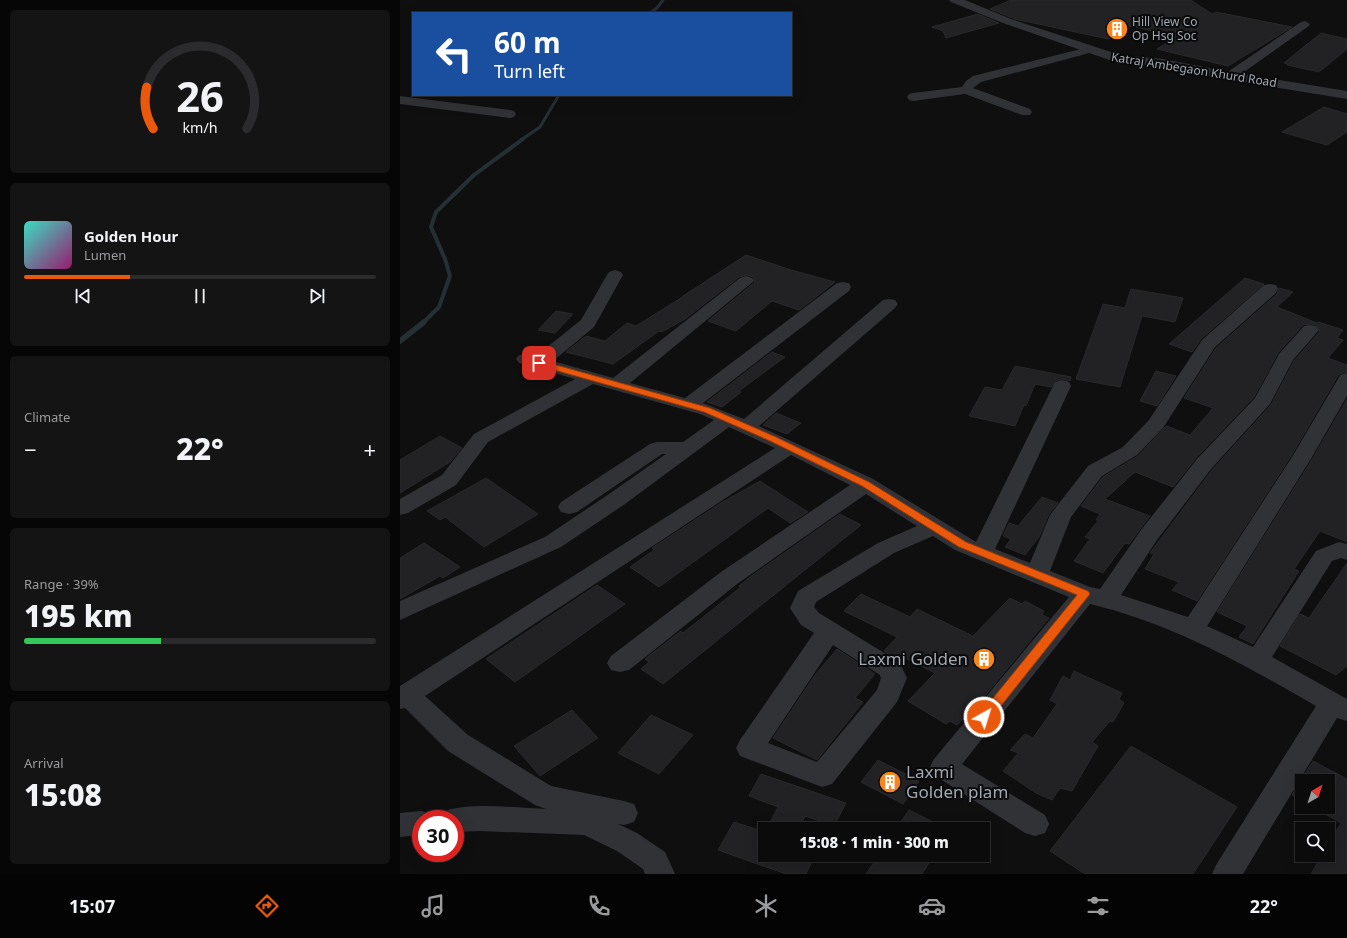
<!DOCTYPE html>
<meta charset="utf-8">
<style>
:root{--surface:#0b0b0c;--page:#141415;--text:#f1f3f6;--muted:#9a9b9d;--line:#2b2b2d;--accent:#ea580c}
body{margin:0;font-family:"Noto Sans",sans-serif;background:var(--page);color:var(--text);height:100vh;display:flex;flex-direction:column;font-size:15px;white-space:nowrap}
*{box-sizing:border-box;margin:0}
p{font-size:13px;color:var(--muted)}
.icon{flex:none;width:22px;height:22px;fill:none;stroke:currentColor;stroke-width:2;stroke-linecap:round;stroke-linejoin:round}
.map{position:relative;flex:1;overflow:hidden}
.details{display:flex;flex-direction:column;gap:10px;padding:10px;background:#060607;width:400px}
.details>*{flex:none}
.guide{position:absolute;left:12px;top:12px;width:380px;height:84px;border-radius:0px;box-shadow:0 4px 16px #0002,0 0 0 1px var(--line);background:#1a4fa0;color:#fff;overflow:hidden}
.needle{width:26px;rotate:39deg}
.buttons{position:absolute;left:895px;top:774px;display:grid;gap:8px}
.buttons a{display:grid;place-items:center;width:40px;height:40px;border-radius:0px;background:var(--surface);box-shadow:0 4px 16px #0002,0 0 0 1px var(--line);font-size:20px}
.speed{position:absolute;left:12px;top:810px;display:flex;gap:8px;font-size:20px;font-weight:700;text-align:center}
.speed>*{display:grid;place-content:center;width:52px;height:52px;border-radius:50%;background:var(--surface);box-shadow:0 4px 16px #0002,0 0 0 1px var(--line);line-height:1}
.speed .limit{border:6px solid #d22;background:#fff;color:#111}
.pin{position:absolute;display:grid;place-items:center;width:34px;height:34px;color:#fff;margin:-17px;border-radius:8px;box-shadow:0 2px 6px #0006}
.me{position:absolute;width:44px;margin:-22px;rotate:39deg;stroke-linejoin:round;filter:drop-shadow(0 0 3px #0008)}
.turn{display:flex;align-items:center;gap:14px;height:84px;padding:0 16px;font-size:18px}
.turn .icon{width:52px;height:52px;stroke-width:2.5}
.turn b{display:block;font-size:28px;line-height:34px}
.big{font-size:30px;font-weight:800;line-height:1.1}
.details .card{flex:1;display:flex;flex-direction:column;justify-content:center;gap:6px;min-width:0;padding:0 14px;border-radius:6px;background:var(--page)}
.details .dial{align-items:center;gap:0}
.dial svg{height:104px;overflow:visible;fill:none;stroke:var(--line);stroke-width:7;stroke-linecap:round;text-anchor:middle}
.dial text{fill:var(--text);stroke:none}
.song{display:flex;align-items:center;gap:12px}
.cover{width:48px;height:48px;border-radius:6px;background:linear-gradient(135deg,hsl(170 70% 55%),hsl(320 70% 35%))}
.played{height:4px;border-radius:2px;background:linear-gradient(90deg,var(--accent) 30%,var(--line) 30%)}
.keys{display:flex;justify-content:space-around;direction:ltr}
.heat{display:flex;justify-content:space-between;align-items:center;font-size:22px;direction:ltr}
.charge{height:6px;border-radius:3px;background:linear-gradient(90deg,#34c759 39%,var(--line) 0)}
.trip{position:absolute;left:358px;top:822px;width:232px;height:40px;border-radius:0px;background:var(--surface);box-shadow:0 4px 16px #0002,0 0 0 1px var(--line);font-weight:800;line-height:40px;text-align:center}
.menu{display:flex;height:64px;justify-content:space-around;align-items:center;background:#040405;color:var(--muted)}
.menu .icon{width:28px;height:28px}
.menu .active{color:var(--accent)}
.menu b{font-size:18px;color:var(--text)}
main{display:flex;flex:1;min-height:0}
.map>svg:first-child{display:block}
</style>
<main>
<section class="details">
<div class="card dial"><svg viewBox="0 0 100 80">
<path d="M14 69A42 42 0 1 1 86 69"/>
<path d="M14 69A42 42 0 0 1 9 37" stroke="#ea580c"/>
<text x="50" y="56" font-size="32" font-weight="700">26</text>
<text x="50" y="72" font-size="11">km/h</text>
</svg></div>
<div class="card">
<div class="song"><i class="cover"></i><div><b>Golden Hour</b><p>Lumen</p></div></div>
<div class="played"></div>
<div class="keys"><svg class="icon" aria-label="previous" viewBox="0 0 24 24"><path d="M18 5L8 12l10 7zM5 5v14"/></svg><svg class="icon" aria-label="pause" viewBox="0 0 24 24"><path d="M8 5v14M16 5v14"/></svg><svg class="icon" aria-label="next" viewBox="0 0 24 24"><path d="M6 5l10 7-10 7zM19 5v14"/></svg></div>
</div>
<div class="card"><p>Climate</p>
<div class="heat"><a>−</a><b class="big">22°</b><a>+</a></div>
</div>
<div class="card"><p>Range · 39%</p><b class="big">195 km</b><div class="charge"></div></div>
<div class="card"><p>Arrival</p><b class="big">15:08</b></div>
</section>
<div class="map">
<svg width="947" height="874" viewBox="0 0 947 874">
<rect width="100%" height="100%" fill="#0f0f10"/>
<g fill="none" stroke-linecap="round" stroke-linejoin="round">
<g stroke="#253034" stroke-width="3">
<polyline points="250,13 257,8 263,0"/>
<polyline points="121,140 140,127 159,95"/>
</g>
<polyline stroke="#253034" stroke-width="4" points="23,323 39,307 50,276 45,259 31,227 36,212 74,175 123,139"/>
<polyline stroke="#253034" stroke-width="5.5" points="0,341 24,322"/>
</g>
<g fill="#222224" stroke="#29292c">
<polygon points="611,0 791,0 812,14 816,12 892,27 828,66 757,49 776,37 772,37 774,36 731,26 708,39 615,19 590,9"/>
<polygon points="578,14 599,23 546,38 543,31 532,27"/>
<polygon points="921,33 947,39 947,49 919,72 887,65 888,64 884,63"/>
<polygon points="924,107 947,114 947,132 927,145 882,132"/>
<polygon points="346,255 391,270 435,282 399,310 372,301 336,331 308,321 355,282 353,277 346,275 339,277 285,319 262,332 259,331 213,364 166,352 186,336 205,341 227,323 236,326 284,296 283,296"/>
<polygon points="845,278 864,284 801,339 792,352 769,344"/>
<polygon points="879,288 893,292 877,307 917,323 918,322 943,330 937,338 943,340 928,358 947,365 947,372 939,374 891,456 797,601 772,590 779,582 745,569 754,554 750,553 812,470 871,405 894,361 920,331 916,325 910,324 903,325 878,353 854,397 796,458 773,487 735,472 705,499 750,516 729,544 725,543 703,573 674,561 690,539 685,537 698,521 696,520 700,514 681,506 703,477 738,456 766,426 790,435 813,408 784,398 816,348 877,294"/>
<polygon points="731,289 783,298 775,322 742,316 720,387 676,379 703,304 725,308"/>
<polygon points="156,311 173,314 155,333 138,330"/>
<polygon points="372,352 385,357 339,391 341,392 322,407 307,402"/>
<polygon points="615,366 671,377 670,381 662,379 655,381 651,387 635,384 626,406 624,405 615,426 569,416 585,387 602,390"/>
<polygon points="756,371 776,376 757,406 740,401"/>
<polygon points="947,399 947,542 920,531 894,569 899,571 853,644 839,637 847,626 817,612 913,458"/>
<polygon points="376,413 401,423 387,434 363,425"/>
<polygon points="40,436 62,448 50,462 0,493 0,460"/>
<polygon points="86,478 138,514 84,547 45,517 40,520 27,511"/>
<polygon points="360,481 408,512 390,523 368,508 259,587 230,567 254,550 252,548 321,503"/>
<polygon points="642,497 658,503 649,514 639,537 625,555 605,547 611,539 603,536 609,523 618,526"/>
<polygon points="440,514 461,525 263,684 241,669 249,662 245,659 281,631 283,633 341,587 339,586 354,574"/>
<polygon points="24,543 60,567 43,578 40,576 0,599 0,558"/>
<polygon points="947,563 947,666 936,675 880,646 900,614 909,618"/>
<polygon points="197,585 225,604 115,682 86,659"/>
<polygon points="461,594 510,617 517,609 573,636 610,598 622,604 625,601 644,611 642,615 649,618 584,697 557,725 550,721 546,724 508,701 535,673 499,655 496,659 484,651 497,637 444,611"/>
<polygon points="437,649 475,674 455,698 463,702 417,760 373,738 415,675"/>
<polygon points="674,671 722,693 719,699 724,703 713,722 710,721 692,742 698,746 672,791 660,788 652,800 636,793 603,771 618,753 610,750 625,734 633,738 657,704 650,700 663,676 670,680"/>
<polygon points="172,710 198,738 140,776 114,746"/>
<polygon points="251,715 293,735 259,774 218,753"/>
<polygon points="731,746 837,807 793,874 685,874 650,851"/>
<polygon points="478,760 519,781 503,804 461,782"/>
<polygon points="913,761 947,779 947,874 911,874 922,855 928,855 928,845 941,823 913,807 928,807 928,781 902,781 902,801 892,795"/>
<polygon points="361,774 446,803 434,826 405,816 399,829 367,829 378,807 349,796"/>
<polygon points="509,810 547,829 496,829"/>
<polygon points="334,822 365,832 365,855 415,855 406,874 386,874 318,850"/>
<polygon points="479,855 534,855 522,874 466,874"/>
</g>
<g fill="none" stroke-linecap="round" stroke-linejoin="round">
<g fill="#303235" fill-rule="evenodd">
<polygon points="905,21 910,24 909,26 834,79 826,79 824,76 826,73 901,22"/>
<polygon points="689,47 693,48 695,50 693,52 581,82 573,88 630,109 632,112 630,115 622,115 565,94 513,101 509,100 507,97 509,94 513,93 562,87 566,81 573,76"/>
<polygon points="0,96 110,110 114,111 116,114 114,117 110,118 0,104"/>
<path d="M215,270L221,272L223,275L194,327L153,361L213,378L340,278L346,276L352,278L354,281L230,383L285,398L437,283L443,282L449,283L451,287L449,291L303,403L344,419L483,300L489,299L495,300L498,304L495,308L359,426L473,479L576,542L653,386L655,382L662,380L669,382L671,386L595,549L630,563L650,515L688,466L723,447L749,420L802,340L864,285L870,284L876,285L878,289L876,293L815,347L763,428L737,455L702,476L671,517L650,571L690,587L700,589L741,530L797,459L855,398L879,354L904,326L910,325L916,326L919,330L893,360L870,404L811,469L757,540L721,595L788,617L892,457L938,379L940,375L947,373V396L912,457L807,626L853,647L916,551L939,542L947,544V560L941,558L932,561L872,657L947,699V721L937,718L843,874H812L816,865L916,706C843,664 773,624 690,604L562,764L645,815L649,824L645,833L635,836L625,833L534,775L530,767L534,759L669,597L555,550L533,536L494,553L416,602L414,607L419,613L499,662L507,678L497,702L432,784L422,787L340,756L336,748L340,740L414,633L401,625L390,608L398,591L478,543L517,526L466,494L337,584L229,670L220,672L211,670L207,663L211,656L321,572L450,485L391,455L25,696L68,735L151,786L224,801L234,804L238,813L234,822L224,825L218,824L237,833L265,852L275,874H245L243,869L217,851L184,835L79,831L55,832V819H41L45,811C72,802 117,808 146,809L135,805L48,751L5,708L0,709V686L375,448L329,427L225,504L161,547L0,620V601L145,537L209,494L266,454H262L177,512L169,514L161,512L158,507L161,502L250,444L257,442H283L314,420L300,414L193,384L88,442L56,485L8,513L0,515V499L42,475L74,434L175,379L119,363L116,359L119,355L125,354L136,356L181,320L207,275L209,272ZM433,645L480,675L481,678L477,690L417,762L368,743Z"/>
<polygon points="21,811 31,814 33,819 21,819 21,835 0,837 0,813"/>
</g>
<polygon fill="#303235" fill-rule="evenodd" points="549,0 565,0 611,19 720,55 763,59 830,72 947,91 947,99 830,80 763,67 718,63 603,23 551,2"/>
</g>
<polygon fill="#ea580c" stroke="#983908" points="136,361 142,361 310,408 376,437 469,482 566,542 688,591 690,594 589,721 584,722 580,721 578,717 580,714 677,595 559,547 462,486 370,441 304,412 136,365 135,363"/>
<defs>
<g id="building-disc" transform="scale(1.15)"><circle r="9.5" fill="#f8861f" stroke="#0a0a0b"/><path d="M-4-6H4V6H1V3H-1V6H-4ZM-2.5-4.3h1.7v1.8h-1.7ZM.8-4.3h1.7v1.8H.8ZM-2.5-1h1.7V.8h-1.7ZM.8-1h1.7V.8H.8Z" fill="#fff"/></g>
</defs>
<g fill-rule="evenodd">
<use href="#building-disc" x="717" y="29"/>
<use href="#building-disc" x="584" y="659"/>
<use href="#building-disc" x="490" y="782"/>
</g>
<g text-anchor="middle" stroke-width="4" stroke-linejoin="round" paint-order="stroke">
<g font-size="12" fill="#9fa8b2" stroke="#0a0a0b" text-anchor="start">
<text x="732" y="26">Hill View Co<tspan x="732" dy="14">Op Hsg Soc</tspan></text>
</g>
<g font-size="12" fill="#9fa8b2" stroke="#0a0a0b">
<text transform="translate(794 70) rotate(9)" y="4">Katraj Ambegaon Khurd Road</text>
</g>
<g font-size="17" fill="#9fa8b2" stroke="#0a0a0b" text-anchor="end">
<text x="568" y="665">Laxmi Golden</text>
<text x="506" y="778" text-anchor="start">Laxmi<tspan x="506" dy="20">Golden plam</tspan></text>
</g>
</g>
</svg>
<div class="buttons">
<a><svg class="needle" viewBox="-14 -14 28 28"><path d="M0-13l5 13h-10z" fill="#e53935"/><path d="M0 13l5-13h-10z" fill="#9a9b9d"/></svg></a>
<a><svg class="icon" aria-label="search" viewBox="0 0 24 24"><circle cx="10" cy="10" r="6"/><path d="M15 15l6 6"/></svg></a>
</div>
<div class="speed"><div class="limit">30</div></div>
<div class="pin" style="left:139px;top:363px;background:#d93025"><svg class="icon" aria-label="arrive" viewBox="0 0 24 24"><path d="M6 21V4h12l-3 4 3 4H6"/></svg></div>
<svg class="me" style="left:584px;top:717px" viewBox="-20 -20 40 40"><circle r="17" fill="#ea580c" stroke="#fff" stroke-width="3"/><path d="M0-11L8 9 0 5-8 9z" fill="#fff"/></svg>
<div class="trip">15:08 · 1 min · 300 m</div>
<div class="guide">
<div class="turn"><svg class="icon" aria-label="left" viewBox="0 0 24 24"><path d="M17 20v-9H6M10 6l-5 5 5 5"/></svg><div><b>60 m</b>Turn left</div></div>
</div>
</div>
</main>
<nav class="menu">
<b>15:07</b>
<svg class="icon active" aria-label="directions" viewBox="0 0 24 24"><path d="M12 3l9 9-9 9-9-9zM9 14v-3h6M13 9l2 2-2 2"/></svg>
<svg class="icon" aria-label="music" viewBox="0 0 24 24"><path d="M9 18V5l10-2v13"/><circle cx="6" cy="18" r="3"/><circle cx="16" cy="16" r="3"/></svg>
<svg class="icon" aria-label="phone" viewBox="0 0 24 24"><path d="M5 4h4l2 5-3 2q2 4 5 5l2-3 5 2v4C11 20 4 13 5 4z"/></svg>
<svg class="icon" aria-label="climate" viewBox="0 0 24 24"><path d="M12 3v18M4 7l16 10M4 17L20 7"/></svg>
<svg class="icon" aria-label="car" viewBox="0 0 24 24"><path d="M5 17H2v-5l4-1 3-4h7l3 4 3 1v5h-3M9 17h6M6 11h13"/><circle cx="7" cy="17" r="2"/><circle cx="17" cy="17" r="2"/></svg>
<svg class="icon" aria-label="filters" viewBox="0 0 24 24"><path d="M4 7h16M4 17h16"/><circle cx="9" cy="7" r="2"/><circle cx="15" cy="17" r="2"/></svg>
<b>22°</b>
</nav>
